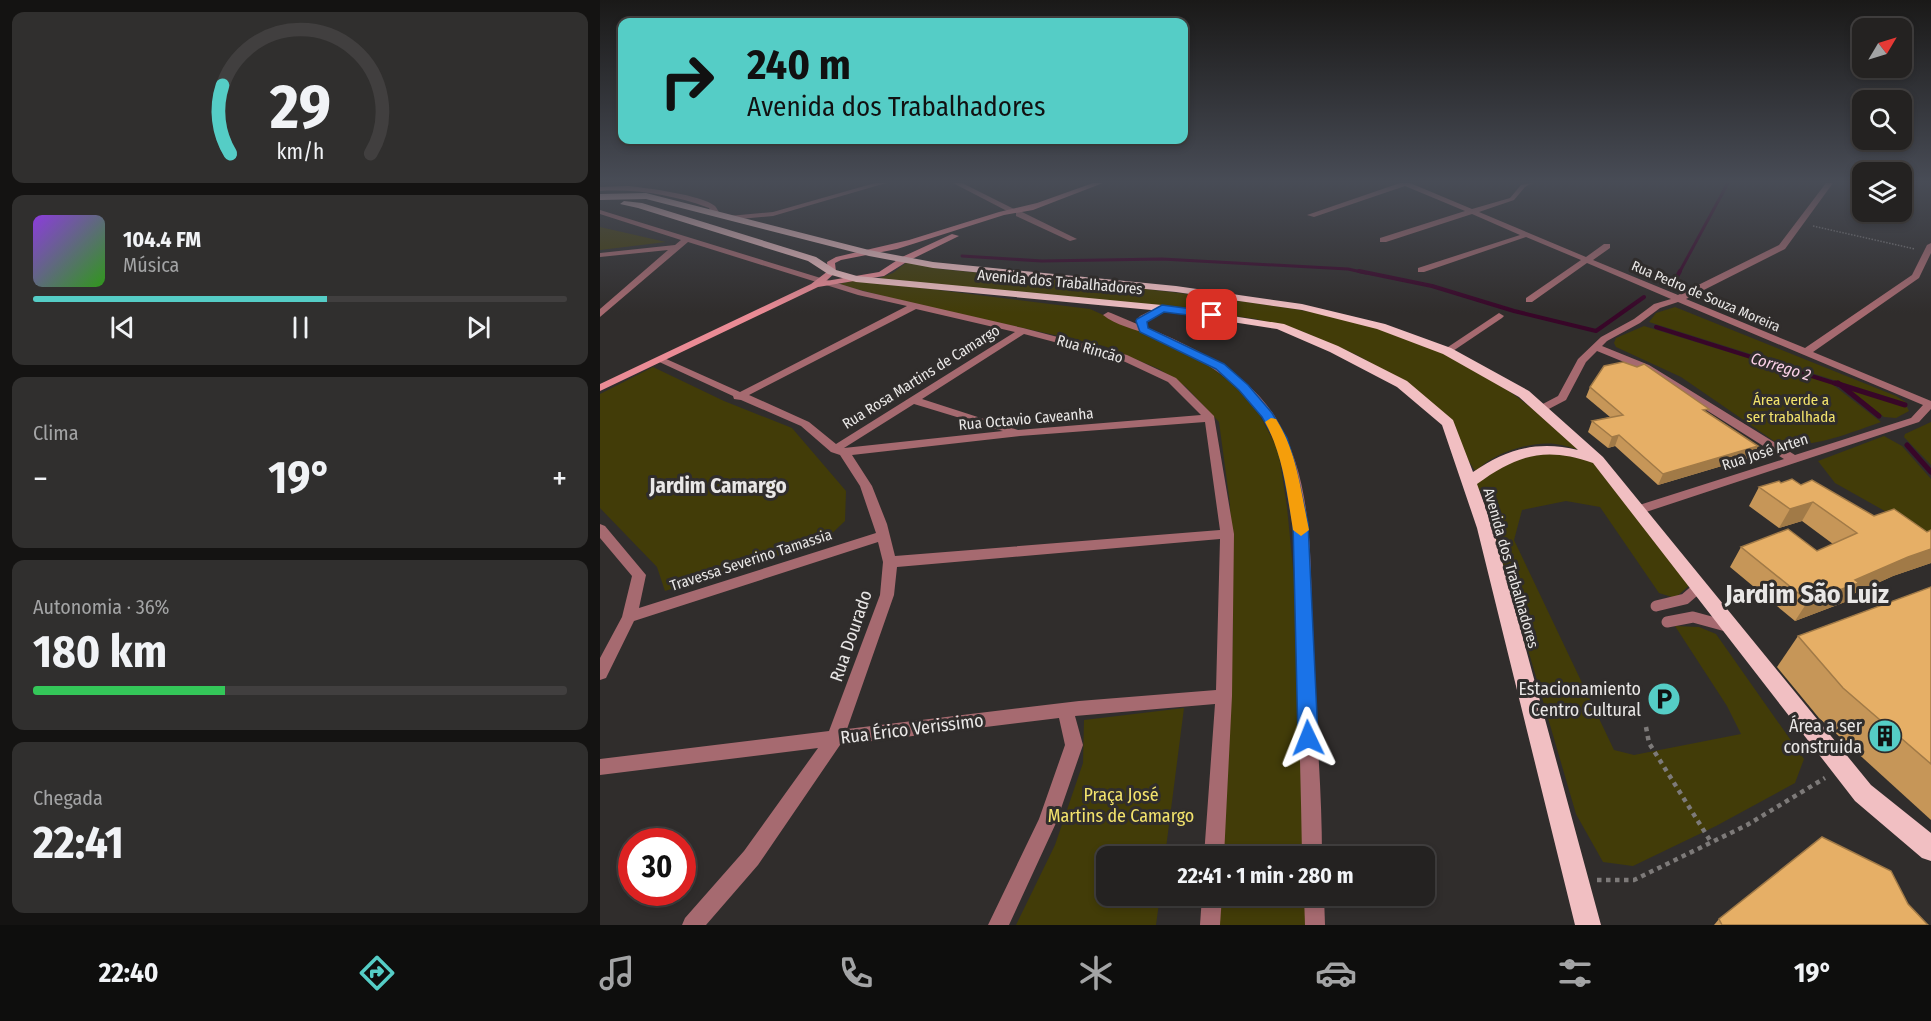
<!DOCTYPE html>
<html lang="pt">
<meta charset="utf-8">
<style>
:root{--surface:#242221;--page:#302f2e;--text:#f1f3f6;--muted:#a3a4a5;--line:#413f3f;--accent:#55cdc6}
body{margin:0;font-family:"Fira Sans Condensed",sans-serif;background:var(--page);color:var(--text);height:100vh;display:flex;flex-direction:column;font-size:22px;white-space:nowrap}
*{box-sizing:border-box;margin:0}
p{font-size:20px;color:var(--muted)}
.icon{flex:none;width:33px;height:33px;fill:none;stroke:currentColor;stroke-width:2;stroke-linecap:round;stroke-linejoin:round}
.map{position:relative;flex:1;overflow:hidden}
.drawer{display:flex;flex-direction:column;gap:12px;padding:12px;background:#141312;width:600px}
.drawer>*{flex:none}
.banner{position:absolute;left:18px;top:18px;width:570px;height:126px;border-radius:12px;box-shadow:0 3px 9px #0003,0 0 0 2px var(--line);background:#55cdc6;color:#111;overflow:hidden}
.needle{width:39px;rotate:52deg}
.buttons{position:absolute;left:1252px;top:18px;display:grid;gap:12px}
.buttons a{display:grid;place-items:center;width:60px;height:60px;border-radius:12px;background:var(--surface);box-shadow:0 3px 9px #0003,0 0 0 2px var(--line);font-size:30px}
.speed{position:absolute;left:18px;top:828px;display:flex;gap:12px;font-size:30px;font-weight:700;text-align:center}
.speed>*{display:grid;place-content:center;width:78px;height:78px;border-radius:50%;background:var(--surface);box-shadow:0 3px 9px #0003,0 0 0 2px var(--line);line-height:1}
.speed .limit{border:9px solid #d22;background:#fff;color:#111}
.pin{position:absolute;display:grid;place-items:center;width:51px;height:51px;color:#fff;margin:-26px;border-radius:12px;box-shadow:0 3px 9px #0006}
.me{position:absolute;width:66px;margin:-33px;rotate:358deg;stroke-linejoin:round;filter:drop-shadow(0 0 4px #0008)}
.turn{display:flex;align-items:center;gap:21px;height:126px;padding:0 30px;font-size:27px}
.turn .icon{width:78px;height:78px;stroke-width:2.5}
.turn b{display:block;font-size:42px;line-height:51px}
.big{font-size:45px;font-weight:700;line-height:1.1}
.drawer .widget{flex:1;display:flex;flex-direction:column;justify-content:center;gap:9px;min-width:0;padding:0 21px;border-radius:12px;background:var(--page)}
.drawer .dial{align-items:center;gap:0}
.dial svg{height:156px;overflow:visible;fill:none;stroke:var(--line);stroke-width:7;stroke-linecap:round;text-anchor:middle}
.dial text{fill:var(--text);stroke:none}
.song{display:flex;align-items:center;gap:18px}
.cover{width:72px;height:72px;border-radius:9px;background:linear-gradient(135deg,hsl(270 70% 55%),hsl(110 70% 35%))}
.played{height:6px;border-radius:3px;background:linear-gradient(90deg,var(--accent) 55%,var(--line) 55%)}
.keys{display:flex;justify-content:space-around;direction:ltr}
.heat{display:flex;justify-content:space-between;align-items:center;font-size:33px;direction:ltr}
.charge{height:9px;border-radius:4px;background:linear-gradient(90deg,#34c759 36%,var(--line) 0)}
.trip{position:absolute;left:496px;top:846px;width:339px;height:60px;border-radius:12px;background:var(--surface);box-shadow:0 3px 9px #0003,0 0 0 2px var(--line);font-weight:700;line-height:60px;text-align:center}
.menu{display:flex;height:96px;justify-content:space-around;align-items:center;background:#0e0e0d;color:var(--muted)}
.menu .icon{width:42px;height:42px}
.menu .on{color:var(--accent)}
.menu b{font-size:27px;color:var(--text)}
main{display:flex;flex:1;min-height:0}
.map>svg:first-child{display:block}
</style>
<main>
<section class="drawer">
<div class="widget dial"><svg viewBox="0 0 100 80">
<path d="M14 69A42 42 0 1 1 86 69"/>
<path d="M14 69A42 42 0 0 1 10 34" stroke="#55cdc6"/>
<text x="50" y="56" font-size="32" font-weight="700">29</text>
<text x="50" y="72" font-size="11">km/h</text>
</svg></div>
<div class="widget">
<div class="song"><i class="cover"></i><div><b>104.4 FM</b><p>Música</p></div></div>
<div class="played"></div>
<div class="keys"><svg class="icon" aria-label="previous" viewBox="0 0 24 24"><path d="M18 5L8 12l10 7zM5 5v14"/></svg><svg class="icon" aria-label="pause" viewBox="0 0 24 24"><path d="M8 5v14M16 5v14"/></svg><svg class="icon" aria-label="next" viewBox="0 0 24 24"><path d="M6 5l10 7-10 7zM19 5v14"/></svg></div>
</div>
<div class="widget"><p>Clima</p>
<div class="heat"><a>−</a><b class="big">19°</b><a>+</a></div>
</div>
<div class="widget"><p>Autonomia · 36%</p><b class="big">180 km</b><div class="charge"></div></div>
<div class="widget"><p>Chegada</p><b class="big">22:41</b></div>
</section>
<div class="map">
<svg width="1331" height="925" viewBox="0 0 1331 925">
<rect width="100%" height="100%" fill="#302d2c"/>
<g fill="#423c08">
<polygon points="0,227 66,242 0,250"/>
<path d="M307,262L340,269C435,278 531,286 625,299C700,309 778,320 846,354C900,381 937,410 982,451C973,448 964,445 955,444C932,441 891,453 876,472L866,457L853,422L814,388L757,355L701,331L656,319L570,307L277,279L293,273Z"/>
<polygon points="258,280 490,309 561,341 609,366 637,387 658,412 678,450 687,507 695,589 705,856 623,856 627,788 633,624 630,504 619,422 586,387 559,369 504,346 305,302 238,284"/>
<polygon points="1075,307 1296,396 1307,403 1049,322 1056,313"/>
<path d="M1044,326L1232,384L1281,422C1249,433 1206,452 1174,441L1081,377L1016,347L1014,343L1016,338Z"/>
<polygon points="53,367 124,401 192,428 246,491 245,521 224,541 65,591 57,567 0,508 0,394"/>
<polygon points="1246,387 1307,407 1309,411 1296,418 1284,417"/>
<polygon points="1331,422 1331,465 1304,437 1305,434"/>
<polygon points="1284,436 1302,446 1331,479 1331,537 1235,483 1218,461"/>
<polygon points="938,453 965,454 993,461 1091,584 1075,598 1059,593 1000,507 966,501 922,510 914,540 1014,750 1034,755 1141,734 1127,706 1075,626 1099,627 1116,634 1204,759 1195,783 1116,826 1033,866 1003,862 976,814 883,495 875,483 908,463"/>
<polygon points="584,708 565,856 507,856 507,896 560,896 556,925 416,925 455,845 483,763 484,720"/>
<polygon points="620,896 707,896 708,925 618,925"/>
</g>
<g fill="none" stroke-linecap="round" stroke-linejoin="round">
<g stroke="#380628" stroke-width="3">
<polyline points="362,256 442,261 562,259 748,269 766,273"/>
<polyline points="1079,273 1128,183"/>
</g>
<g stroke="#380628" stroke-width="4">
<polyline points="759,271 832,286 914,311 996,331 1044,297"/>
<polyline points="1072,286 1080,271"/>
<polyline points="1056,327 1240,385"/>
<polyline points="1238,383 1240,385"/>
</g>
<g stroke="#380628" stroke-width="5">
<polyline points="1235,383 1305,405"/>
<polyline points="1238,383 1279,416"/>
<polyline points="1307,445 1331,472"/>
</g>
<polyline stroke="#7d7a79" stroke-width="1.5" stroke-dasharray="1.5 1.5" stroke-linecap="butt" points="1213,226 1315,249"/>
<g stroke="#7d7a79" stroke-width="4.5" stroke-dasharray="4.5 4.5" stroke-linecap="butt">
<polyline points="1046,727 1049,743 1111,842"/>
<polyline points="997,880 1034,880 1147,825 1225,778"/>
</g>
<g stroke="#a66a70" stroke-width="11">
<polyline points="1056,606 1085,599 1099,587"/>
<polyline points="1067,622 1093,617 1126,626"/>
</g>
<g fill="#a66a70" fill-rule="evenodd">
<polygon points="275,183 286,183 173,216 129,220 125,218 129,216 173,212"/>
<polygon points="353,183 362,183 414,209 407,211"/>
<path d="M800,183H810L872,209L910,198L921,185L932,183L925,187L914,200L879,212L986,257L1004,244H1010V248L993,260L1078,295L1179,245L1226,183H1233L1185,249L1086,299L1205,348L1312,275L1327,245L1331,243V253L1319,278L1213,352L1331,401V409L1319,422L1043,513H1033L1032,510L1033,507L1184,459L1041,369L997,351L986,362L966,400L945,411H937L936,409L937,407L958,396L978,359L1001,337L1034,319L1054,304L1071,299L987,263L932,302H926V298L981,260L926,237L824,272H818V268L920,235L872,214L786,242H780V238L865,211L805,186L714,217L707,215ZM1078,302L1323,405L1311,418L1195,455L1049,365L1002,346L1007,341L1040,323L1060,308Z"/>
<path d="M29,186C47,188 102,195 115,206C117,208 118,211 120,214L113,216L109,208C73,195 38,189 0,191V187Z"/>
<path d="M0,210L263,291L423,328L527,355L576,378L614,416L634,534L632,696L624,856H604L615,704L475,716L483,745L456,823L409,925H388L439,819L465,745L459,718L240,745L158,865L106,925H82L85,918L144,851L218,748L0,775V759L229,731L280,595L283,562L278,542L34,621L6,678L0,680V658L22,617L32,576L0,538V524L5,526L46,575L39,608L276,533L260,486L240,455L231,452L201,426L141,400L134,399L133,396L55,360L56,358H64L140,392L307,306L258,295L88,242L0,317V309L68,250L0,257V253L75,245L81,240L0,214ZM316,309L415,332L236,444L209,422L149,395ZM424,334L519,359L568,382L601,415L418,430L322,399ZM314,404L403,431L244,448ZM605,422L620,530L295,556L287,524L272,486L252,455L420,436ZM620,539L616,690L479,701L247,729L294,595L297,567Z"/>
<polygon points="416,212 422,212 477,239 470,241 416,216"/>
<path d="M562,305L565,306V310L546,321L548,328C594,347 646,372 674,415C719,487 709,580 713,660C716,725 722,791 722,856H702C701,789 699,723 697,656C695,576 707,460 648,398C621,369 585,351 549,335C535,329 515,325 503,315L508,312L511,313L537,324L536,321L540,316Z"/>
<polygon points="899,313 904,316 902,318 850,353 844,353 842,351"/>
<polygon points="602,896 622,896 620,925 600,925"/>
<polygon points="704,896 724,896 725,925 705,925"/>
</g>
<polygon fill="#ea8b95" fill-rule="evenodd" points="493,183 503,183 433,210 404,215 297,249 241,260 235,263 236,272 226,281 279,272 302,257 352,234 359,236 308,261 284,276 218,287 0,391 0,384 211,284 228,271 227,262 236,257 309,240 399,212 437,203"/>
<path fill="#f1bfc2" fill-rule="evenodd" d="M46,193L269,250L333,262L576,286L702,304L785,324L851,348L929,391L1003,457L1271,785L1331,833V861L1322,858L1255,801L993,463C945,446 917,455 877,484L893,528L1001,925H975L877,528L842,425L797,387L730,352L677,329L562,311L256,282L228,274L208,261L38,208L20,204L24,201L42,203L216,257L236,270L257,276L562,305L684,324L738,346L807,381L853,420L873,472C906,449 938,440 978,450L919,397L843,354L777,329L702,310L576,292L333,268L269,256L46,199L0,200V194Z"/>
</g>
<g fill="#c69658">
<polygon points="990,387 1107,412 1158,446 1152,457 1058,485 1015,446 1008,448 988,432 992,421 1010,417 986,397"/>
<polygon points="1181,483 1201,485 1274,516 1331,549 1331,563 1293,576 1251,595 1245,602 1195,621 1130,567 1141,547 1217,551 1233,544 1202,521 1179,528 1149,506 1159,487"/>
<polygon points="1331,587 1331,820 1219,718 1177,667 1198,636"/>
<polygon points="1308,904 1328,925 1114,925 1119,919"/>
</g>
<g fill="#a17a47">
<polygon points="1019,435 1015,446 1008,448 1012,437"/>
<polygon points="1158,446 1152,457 1058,485 1063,474"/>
<polygon points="1213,502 1202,521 1179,528 1190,509"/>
<polygon points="1331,549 1331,563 1293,576 1251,595 1245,602 1195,621 1208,601 1308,557"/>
</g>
<g fill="#e6af66" stroke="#a17a47" stroke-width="1.5">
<polygon points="1023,362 1037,367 1044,364 1109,409 1103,410 1158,446 1063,474 1019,435 1012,437 992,421 1023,415 990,387 1004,366"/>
<polygon points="1192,479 1201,485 1212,480 1274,516 1294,509 1327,532 1331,530 1331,549 1308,557 1255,580 1259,583 1208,601 1141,547 1188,529 1217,551 1257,533 1213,502 1190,509 1159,487 1179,481 1181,483"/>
<polygon points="1331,587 1331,764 1243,688 1198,636"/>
<polygon points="1222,837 1291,871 1308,904 1328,925 1122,925 1119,919"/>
</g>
<linearGradient id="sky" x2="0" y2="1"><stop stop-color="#1a1918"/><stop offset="0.58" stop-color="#484c56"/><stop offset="1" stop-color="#484c56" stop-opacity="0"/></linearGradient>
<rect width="1331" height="313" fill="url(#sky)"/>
<polygon fill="#1a73e8" stroke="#114b97" stroke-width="1.5" points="562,305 615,312 615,317 612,318 564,312 547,322 548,328 624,364 648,385 672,413 687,438 695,464 708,523 718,738 715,744 708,746 701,744 698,738 693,523 682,464 674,438 662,417 639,390 616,369 540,332 536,321 537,319"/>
<path fill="#f59e0b" d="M671,418L676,419C697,452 701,492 709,530L701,536L693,530C687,493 683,455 665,422Z"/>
<defs>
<g id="parking-disc" transform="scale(1.725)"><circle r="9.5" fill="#55cdc6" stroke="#302d2c"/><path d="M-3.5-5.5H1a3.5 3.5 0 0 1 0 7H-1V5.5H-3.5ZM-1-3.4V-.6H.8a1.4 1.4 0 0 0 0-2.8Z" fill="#111"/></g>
<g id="building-disc" transform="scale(1.725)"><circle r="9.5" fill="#55cdc6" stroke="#302d2c"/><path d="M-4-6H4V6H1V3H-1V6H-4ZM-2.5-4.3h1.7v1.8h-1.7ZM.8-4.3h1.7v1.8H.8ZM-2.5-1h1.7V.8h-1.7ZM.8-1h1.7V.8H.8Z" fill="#111"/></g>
</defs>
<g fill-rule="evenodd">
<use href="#parking-disc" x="1064" y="699"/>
<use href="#building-disc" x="1285" y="736"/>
</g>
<g text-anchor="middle" stroke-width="6" stroke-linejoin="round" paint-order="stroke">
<g font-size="14" fill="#e9e7e6" stroke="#302d2c">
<text transform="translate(1106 296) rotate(23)" y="5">Rua Pedro de Souza Moreira</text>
</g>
<g font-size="15" fill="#e9e7e6" stroke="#302d2c">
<text transform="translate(460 282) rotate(5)" y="5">Avenida dos Trabalhadores</text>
<text transform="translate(490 349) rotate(16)" y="5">Rua Rincão</text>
<text transform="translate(321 377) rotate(-32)" y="5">Rua Rosa Martins de Camargo</text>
<text transform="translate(426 419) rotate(-5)" y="5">Rua Octavio Caveanha</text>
<text transform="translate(1165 452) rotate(-18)" y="5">Rua José Arten</text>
<text transform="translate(151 560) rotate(-18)" y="5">Travessa Severino Tamassia</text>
<text transform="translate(911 568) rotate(74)" y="5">Avenida dos Trabalhadores</text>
</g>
<g font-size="15" fill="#f3e36c" stroke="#302d2c">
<text x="1191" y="405">Área verde a<tspan x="1191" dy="17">ser trabalhada</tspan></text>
</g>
<g font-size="16" font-style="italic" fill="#fbd0e7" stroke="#302d2c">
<text transform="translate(1181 366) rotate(17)" y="6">Corrego 2</text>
</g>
<g font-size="18" fill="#e9e7e6" stroke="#302d2c">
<text transform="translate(251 636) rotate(-71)" y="6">Rua Dourado</text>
<text transform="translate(312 729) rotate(-7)" y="6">Rua Érico Verissimo</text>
</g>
<g font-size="18" fill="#e9e7e6" stroke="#302d2c" text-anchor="end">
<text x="1041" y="695">Estacionamiento<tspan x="1041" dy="21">Centro Cultural</tspan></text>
<text x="1262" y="732">Área a ser<tspan x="1262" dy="21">construida</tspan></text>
</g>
<g font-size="18" fill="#f3e36c" stroke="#302d2c">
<text x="521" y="801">Praça José<tspan x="521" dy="21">Martins de Camargo</tspan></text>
</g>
<g font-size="21" font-weight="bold" fill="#e9e7e6" stroke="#302d2c">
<text x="118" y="493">Jardim Camargo</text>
</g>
<g font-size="26" font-weight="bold" fill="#e9e7e6" stroke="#302d2c">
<text x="1207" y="603">Jardim São Luiz</text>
</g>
</g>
</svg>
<div class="buttons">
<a><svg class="needle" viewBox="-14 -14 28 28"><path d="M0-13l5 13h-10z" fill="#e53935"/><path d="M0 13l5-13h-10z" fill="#a3a4a5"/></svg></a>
<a><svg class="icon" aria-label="search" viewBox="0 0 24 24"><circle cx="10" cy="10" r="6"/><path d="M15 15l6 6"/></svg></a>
<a><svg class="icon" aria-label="layers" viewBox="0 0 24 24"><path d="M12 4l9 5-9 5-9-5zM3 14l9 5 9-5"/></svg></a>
</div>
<div class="speed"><div class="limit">30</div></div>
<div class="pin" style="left:612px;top:315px;background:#d93025"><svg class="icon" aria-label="arrive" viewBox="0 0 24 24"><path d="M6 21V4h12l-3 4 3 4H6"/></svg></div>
<svg class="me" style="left:708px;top:738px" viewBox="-20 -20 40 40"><path d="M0-17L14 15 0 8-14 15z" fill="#1a73e8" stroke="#fff" stroke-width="4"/></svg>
<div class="trip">22:41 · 1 min · 280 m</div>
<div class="banner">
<div class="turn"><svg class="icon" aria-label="right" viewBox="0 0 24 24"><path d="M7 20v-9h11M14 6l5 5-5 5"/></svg><div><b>240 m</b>Avenida dos Trabalhadores</div></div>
</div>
</div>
</main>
<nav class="menu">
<b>22:40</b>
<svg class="icon on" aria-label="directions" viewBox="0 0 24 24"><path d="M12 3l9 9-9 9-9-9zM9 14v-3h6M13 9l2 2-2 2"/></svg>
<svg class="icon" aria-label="music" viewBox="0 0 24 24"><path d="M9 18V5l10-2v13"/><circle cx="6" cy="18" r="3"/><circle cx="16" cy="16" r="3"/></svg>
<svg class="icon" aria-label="phone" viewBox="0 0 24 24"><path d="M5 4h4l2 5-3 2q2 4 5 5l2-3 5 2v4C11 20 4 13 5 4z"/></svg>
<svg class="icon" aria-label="climate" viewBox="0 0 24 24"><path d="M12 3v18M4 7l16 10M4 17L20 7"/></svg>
<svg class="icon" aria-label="car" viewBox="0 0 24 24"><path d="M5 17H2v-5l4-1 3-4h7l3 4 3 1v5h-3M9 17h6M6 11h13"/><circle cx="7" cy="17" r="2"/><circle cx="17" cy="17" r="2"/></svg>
<svg class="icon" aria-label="filters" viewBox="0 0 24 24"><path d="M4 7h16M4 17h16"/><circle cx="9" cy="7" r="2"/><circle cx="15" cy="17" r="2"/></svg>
<b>19°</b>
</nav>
